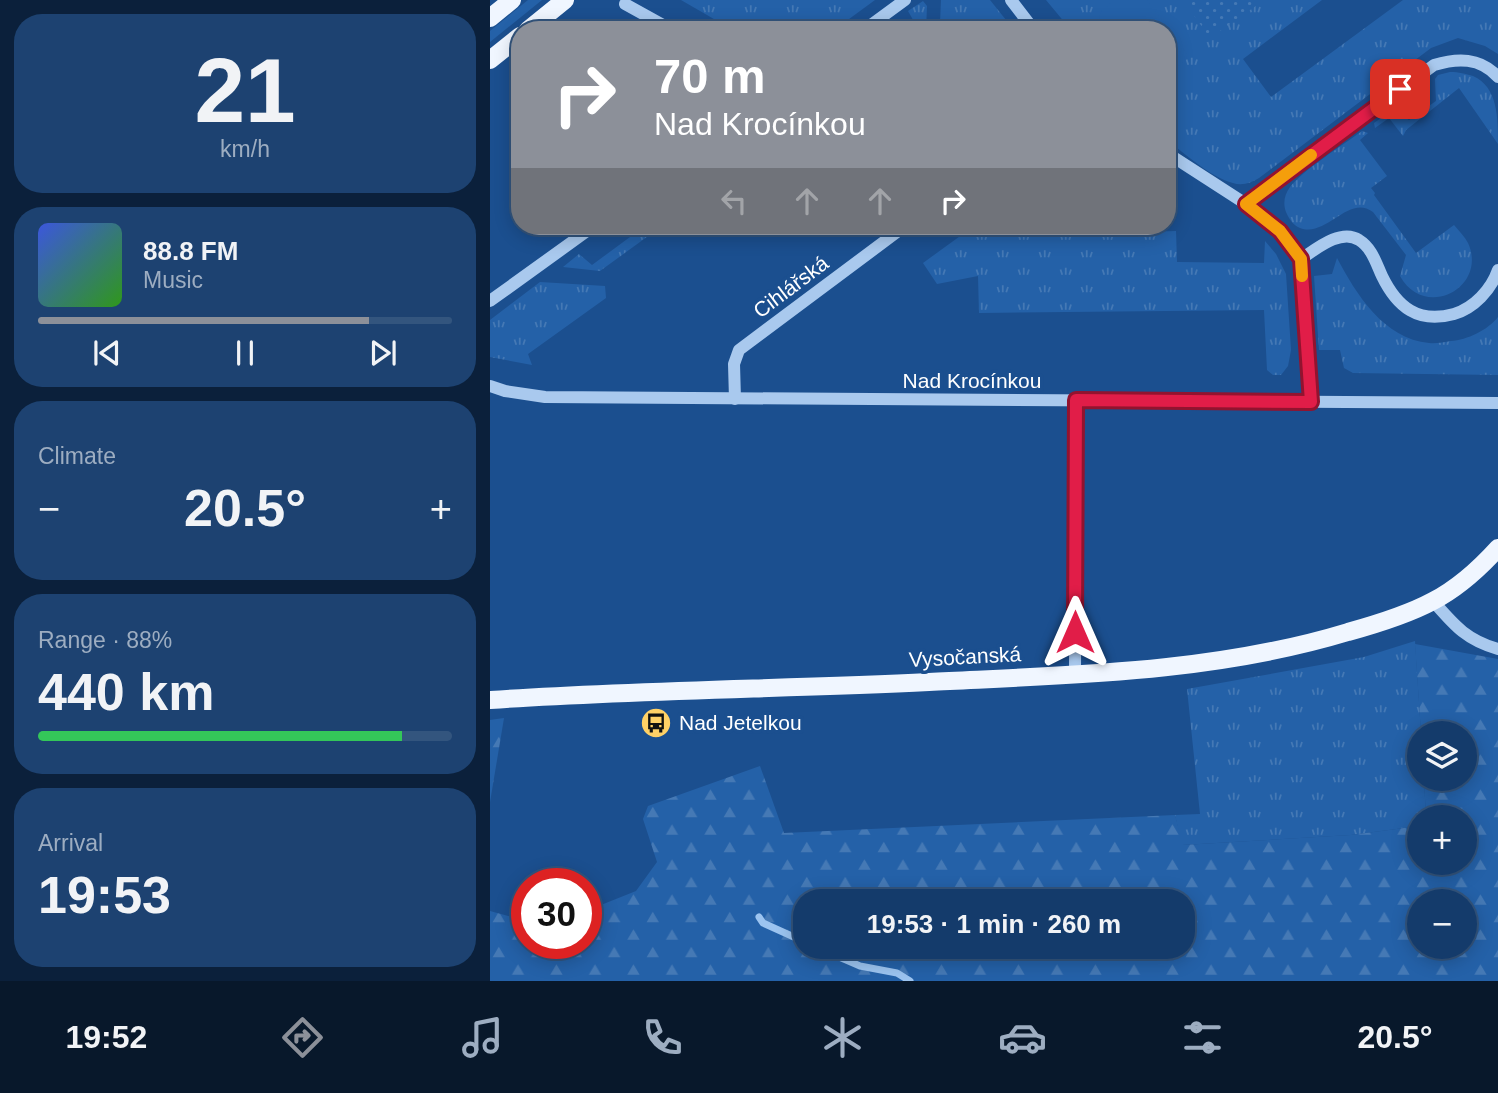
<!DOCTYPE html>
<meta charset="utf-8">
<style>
:root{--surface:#143b6b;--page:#1d4271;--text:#f1f3f6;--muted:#9dadc1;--line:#33557e;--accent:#8c9099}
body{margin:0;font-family:Helvetica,sans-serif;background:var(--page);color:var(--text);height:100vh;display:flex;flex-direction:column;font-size:26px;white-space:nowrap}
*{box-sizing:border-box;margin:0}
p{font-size:23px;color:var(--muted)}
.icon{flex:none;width:38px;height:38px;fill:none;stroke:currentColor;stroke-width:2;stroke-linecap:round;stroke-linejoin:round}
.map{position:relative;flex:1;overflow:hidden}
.drawer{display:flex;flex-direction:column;gap:14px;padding:14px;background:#0b203b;width:490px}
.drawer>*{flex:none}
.hud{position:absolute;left:21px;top:21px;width:665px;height:214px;border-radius:28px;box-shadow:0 4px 18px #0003,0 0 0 2px var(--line);background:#8c9099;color:#fff;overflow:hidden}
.buttons{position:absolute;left:917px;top:721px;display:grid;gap:14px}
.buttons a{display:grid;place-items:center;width:70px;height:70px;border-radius:50%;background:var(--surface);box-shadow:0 4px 18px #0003,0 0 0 2px var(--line);font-size:35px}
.speed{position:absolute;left:21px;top:868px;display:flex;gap:14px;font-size:35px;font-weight:700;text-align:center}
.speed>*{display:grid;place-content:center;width:91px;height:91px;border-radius:50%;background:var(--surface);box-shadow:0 4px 18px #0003,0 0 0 2px var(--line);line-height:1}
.speed .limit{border:10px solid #d22;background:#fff;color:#111}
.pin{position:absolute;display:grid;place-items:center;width:60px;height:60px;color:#fff;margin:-30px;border-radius:14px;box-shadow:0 4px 10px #0006}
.me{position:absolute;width:77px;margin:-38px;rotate:0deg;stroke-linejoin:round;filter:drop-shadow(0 0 5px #0008)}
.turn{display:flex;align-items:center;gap:24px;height:147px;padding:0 28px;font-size:32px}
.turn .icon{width:91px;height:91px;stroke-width:2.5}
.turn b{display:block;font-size:49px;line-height:60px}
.lanes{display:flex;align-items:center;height:66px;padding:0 28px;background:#0003;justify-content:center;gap:35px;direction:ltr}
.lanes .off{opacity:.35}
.big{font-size:52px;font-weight:600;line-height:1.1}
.drawer .widget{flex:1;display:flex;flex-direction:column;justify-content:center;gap:10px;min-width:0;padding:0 24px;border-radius:28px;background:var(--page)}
.drawer .dial{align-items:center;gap:0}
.dial b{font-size:91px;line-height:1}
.song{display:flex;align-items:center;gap:21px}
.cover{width:84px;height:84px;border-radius:10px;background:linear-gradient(135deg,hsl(230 70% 55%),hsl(110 70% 35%))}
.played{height:7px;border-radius:4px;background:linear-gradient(90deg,var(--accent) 80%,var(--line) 80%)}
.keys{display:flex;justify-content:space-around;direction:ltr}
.heat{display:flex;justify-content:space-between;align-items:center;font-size:38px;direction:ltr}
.charge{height:10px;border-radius:5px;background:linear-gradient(90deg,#34c759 88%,var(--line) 0)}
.trip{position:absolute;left:303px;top:889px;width:402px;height:70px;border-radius:28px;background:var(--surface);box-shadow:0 4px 18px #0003,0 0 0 2px var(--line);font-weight:600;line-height:70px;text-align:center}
.menu{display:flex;height:112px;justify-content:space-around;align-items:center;background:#08182b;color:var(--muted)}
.menu .icon{width:49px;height:49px}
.menu .selected{color:var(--accent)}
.menu b{font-size:32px;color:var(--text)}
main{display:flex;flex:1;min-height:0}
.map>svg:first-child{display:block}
</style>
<main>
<section class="drawer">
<div class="widget dial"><b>21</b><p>km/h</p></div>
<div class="widget">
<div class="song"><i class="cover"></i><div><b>88.8 FM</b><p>Music</p></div></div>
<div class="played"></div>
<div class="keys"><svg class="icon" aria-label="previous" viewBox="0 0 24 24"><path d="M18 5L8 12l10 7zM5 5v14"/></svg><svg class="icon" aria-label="pause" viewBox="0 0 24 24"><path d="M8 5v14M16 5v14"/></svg><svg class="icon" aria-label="next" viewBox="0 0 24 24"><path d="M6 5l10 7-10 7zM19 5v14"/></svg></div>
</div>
<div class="widget"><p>Climate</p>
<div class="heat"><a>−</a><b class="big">20.5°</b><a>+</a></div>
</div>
<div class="widget"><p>Range · 88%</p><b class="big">440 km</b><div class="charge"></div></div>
<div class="widget"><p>Arrival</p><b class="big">19:53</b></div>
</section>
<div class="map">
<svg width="1008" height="981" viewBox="0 0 1008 981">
<defs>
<pattern id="grass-tufts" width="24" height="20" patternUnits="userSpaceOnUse" patternTransform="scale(1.75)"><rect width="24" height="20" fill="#2461a8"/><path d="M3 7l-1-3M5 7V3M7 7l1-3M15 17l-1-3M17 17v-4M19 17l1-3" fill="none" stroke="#4579b5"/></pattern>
<pattern id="forest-firs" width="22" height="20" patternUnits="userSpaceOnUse" patternTransform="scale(1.75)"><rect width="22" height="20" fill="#2461a8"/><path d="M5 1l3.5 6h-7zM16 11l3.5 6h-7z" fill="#4579b5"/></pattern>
<pattern id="park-dots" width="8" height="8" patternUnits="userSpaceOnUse" patternTransform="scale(1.75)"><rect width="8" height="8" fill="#2461a8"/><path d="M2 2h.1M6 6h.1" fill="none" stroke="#4579b5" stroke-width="1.8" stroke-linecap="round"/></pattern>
</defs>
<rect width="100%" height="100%" fill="#1b4f8f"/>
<g fill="url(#grass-tufts)">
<polygon points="38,0 52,0 0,42 0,31"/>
<polygon points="191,0 385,0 344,30 243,30"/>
<polygon points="451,0 500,0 524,30 464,30 450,24"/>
<path d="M556,0H832L753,59L781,97L913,0H1008V54L995,46L968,38L941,48L769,178C761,183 752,186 743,183C722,178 694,153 677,140V30H581Z"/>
<polygon points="433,1 437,6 436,30 420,30 426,25 418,11"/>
<path d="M960,72C969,72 975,74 983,76C1008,87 1008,118 1008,144L969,88L916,130L913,136L899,118L885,128L884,123L902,110L919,120L946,101L945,79L948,75Z"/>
<path d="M872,131L878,133L870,140L897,176L881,188L885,193L884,195L926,253L964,225C969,231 975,237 978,243C998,287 935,321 910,276L916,255L883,212C858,194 837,238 810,228C803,225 799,219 796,212C793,204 794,195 800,187C813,170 853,145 872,131Z"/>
<polygon points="155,226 172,226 110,271 73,267 89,254 102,265"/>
<polygon points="484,226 524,226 524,236 686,231 687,262 774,263 775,241 786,254 796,274 801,350 798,366 791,375 783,375 777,370 774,310 489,313 488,276 447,284 433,263"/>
<path d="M847,258C866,294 894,339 939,343C946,344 954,342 961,341C977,340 998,330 1008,317V375L863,373L854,368L850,350H829L824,276L842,274Z"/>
<polygon points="50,282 115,286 116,298 38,354 42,365 0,357 0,320"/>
<polygon points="925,641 931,733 929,779 934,779 936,817 929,817 929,826 861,835 692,845 685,815 710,814 697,689 874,657"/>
</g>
<g fill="url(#forest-firs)" fill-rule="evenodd">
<path d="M925,644L1008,659V981H0V911L37,921V943H96V911L146,891L167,862L153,819L158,806L270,766L294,833L685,815L693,845L861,835L929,826V863H975V817H936L934,779H975V733H931ZM315,901H693V947H315ZM929,901H975V947H929Z"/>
<polygon points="14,718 0,802 0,720"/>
</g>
<polygon fill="url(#park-dots)" points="693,0 773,0 773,1 720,38"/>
<polygon fill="#2461a8" points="625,0 657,0 697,54 696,60 677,74 677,30 615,30 609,17 612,10"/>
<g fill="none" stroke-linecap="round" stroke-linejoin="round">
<g stroke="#9cc4f0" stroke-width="7">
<polyline points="269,917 273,923 315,942"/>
<polyline points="326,947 370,966 407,973 420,981"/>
</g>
<g stroke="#a9c9ee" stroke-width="12">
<polyline points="521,0 544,30"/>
<polyline points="135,4 182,30"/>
<polyline points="374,30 415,0"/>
<polyline points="677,153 756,204 790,231 811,259 821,402"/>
<path d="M756,204L944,65C967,58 990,57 1008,77"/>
<path d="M811,259C826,249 851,228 869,240C882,248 886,263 892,276C907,307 928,324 964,314C984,308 1001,290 1008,270"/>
<polyline points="0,301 104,226"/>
<polyline points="0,386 15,391 55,397 1008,403"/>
<polyline points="245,399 244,364 249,350 415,226"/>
<path d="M943,601C964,625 976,640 1008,649"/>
<polyline points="585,675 586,400"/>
</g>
<g stroke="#f0f6ff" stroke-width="18">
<polyline points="0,18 22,0"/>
<polyline points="38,30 75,0"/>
<polyline points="0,60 30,36"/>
<path d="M0,700C146,690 293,689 439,682C579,675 723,673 858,632C887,624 917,615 943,601C968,588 989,569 1008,548"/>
</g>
</g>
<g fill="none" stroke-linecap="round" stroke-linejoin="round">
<g stroke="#92132f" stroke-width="18">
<polyline id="route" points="585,632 586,400 821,402 811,259 790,231 756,204 910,89"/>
</g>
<use href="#route" stroke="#e11d48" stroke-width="12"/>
<polyline stroke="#f59e0b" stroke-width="12" points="812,276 811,259 790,231 756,204 821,155"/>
</g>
<defs>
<g id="bus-disc" transform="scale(1.575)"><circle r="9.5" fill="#ffd166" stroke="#1b4f8f"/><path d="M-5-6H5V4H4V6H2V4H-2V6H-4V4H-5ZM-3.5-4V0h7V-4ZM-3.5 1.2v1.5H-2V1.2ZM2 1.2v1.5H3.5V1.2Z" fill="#111"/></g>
</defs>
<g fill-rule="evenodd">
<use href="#bus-disc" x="166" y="723"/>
</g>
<g text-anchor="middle" stroke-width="7" stroke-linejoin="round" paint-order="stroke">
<g font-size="21" fill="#fff" stroke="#1b4f8f">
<text transform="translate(301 287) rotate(-37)" y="7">Cihlářská</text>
<text x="482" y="388">Nad Krocínkou</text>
<text transform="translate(475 657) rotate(-3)" y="7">Vysočanská</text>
</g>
<g font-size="21" fill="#fff" stroke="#1b4f8f" text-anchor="start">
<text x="189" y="730">Nad Jetelkou</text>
</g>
</g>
</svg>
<div class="buttons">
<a><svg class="icon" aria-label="layers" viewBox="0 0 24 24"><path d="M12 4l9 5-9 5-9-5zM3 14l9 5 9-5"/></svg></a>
<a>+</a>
<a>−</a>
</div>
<div class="speed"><div class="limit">30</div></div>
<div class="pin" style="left:910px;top:89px;background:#d93025"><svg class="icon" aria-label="arrive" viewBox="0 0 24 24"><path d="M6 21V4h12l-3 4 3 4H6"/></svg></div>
<svg class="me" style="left:585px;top:632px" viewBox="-20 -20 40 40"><path d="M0-17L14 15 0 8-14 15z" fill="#e11d48" stroke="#fff" stroke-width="4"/></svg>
<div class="trip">19:53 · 1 min · 260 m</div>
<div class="hud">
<div class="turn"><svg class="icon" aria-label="right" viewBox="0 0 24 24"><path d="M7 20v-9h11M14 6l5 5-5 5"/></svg><div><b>70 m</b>Nad Krocínkou</div></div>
<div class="lanes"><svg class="icon off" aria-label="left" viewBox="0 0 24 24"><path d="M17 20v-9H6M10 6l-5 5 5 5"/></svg><svg class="icon off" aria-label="ahead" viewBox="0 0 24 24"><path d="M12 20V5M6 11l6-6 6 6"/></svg><svg class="icon off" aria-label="ahead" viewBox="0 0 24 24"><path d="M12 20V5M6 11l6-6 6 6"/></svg><svg class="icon" aria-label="right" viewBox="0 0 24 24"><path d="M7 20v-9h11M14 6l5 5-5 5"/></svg></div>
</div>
</div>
</main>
<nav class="menu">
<b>19:52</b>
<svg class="icon selected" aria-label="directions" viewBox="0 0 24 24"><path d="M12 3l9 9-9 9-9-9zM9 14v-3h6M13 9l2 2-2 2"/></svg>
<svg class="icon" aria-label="music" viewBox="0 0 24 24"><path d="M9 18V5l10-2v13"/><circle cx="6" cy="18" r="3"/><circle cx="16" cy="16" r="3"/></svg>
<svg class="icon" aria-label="phone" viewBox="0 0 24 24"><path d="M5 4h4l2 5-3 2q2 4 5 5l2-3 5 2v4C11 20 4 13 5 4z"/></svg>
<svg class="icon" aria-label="climate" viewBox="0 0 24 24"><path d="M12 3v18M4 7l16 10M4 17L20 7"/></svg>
<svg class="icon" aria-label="car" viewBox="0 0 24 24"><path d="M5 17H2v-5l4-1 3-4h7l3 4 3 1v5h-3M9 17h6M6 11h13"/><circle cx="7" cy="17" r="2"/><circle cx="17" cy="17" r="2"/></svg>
<svg class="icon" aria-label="filters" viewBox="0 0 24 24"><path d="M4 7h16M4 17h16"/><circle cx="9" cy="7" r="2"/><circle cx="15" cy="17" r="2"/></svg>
<b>20.5°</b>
</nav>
